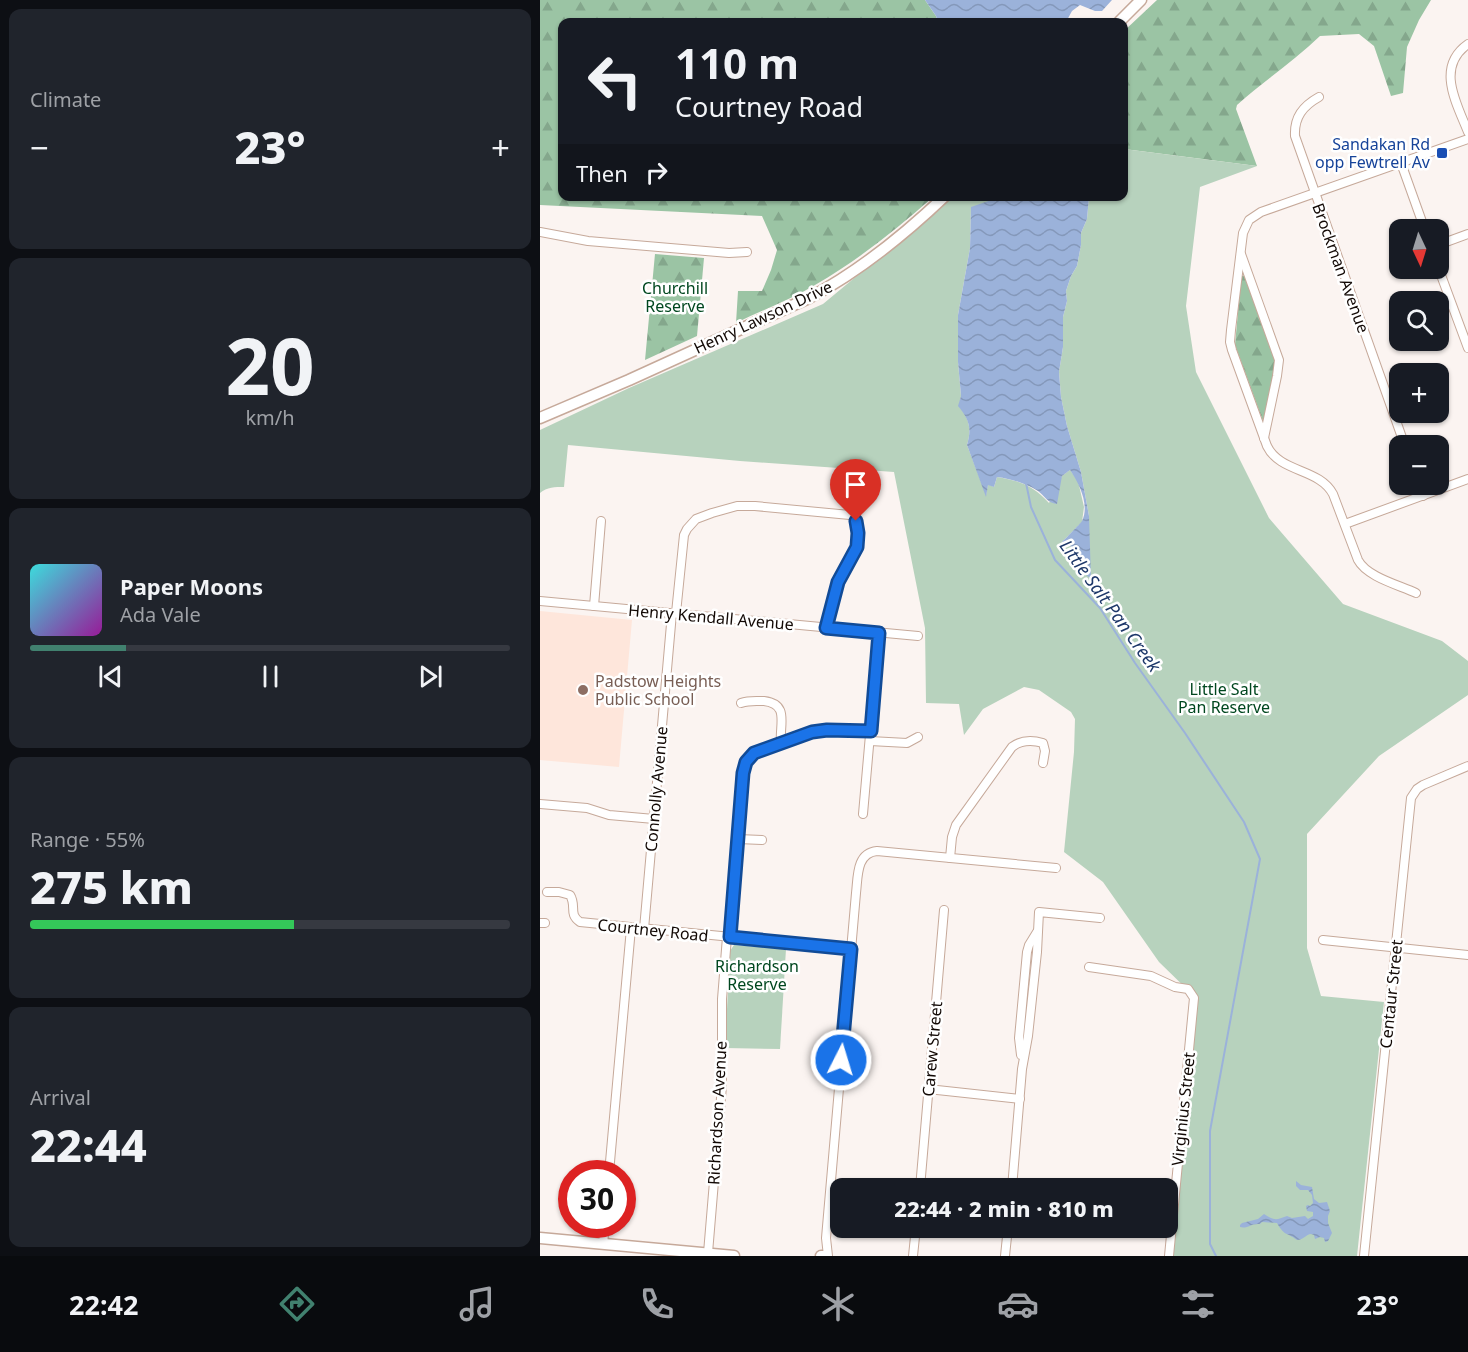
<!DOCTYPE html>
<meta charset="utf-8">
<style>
:root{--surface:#171b24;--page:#20242c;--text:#f1f3f6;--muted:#9ea1a6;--line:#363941;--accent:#41816f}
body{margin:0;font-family:"Noto Sans",sans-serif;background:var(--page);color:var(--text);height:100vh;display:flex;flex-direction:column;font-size:22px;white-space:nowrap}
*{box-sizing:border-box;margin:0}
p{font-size:20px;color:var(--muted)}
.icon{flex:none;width:33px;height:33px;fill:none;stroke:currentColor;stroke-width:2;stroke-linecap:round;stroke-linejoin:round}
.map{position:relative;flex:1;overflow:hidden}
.side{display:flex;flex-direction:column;gap:9px;padding:9px;background:#0d0f14;width:540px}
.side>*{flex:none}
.guide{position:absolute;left:18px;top:18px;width:570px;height:183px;border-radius:12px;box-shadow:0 2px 4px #0004;background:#171b24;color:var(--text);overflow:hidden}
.needle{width:39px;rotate:176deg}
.controls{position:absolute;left:849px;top:219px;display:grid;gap:12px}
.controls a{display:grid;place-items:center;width:60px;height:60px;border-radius:12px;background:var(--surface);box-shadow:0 2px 4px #0004;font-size:30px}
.speed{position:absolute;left:18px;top:1160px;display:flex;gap:12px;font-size:30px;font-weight:700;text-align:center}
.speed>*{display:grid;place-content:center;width:78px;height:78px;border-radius:50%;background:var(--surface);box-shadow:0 2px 4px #0004;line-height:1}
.speed .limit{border:9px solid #d22;background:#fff;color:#111}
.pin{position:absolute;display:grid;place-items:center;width:51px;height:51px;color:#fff;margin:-62px -26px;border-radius:50% 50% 50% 0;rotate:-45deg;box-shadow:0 0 6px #0007}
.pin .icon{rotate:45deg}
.me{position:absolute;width:66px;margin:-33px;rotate:5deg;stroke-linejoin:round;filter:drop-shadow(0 0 4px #0008)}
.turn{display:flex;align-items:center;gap:21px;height:126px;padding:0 18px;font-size:27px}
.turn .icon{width:78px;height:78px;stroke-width:2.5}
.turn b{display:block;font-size:42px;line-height:51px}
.then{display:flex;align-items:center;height:57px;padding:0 18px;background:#0003;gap:12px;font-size:22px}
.big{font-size:45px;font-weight:800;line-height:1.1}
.side .card{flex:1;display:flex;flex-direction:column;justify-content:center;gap:9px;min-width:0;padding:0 21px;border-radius:12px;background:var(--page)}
.side .dial{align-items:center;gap:0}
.dial b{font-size:78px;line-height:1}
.song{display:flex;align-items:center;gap:18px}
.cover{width:72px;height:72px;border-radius:9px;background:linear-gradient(135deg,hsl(180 70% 55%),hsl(300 70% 35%))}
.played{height:6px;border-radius:3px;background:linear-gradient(90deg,var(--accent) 20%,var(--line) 20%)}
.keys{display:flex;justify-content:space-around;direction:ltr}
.heat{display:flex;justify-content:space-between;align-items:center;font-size:33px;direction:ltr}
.charge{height:9px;border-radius:4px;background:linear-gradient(90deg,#34c759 55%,var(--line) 0)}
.trip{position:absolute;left:290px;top:1178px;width:348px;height:60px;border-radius:12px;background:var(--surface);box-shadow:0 2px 4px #0004;font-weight:800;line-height:60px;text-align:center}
.tab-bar{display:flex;height:96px;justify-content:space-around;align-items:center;background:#090b0e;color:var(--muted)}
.tab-bar .icon{width:42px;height:42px}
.tab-bar .current{color:var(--accent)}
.tab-bar b{font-size:27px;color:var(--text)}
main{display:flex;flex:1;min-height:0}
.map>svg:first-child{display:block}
</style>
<main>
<section class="side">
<div class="card"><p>Climate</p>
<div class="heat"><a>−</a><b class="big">23°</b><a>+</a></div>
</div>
<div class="card dial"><b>20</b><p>km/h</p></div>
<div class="card">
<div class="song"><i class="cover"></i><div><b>Paper Moons</b><p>Ada Vale</p></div></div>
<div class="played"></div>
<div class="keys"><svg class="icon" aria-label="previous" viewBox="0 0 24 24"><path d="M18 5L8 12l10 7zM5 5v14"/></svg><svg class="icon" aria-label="pause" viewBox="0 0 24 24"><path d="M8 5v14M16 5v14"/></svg><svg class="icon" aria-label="next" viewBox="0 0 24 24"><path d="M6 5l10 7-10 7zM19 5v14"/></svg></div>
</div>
<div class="card"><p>Range · 55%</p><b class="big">275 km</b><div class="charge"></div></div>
<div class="card"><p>Arrival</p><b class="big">22:44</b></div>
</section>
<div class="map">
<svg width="928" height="1256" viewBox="0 0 928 1256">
<defs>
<pattern id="forest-firs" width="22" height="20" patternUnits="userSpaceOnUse" patternTransform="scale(1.5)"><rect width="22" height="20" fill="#9bc4a4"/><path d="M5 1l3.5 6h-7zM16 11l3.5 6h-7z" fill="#84a78c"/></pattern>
<pattern id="water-waves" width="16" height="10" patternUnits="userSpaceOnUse" patternTransform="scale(1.5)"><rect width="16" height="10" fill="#9bb2da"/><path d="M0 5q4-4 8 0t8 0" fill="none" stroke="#8498ba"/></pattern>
</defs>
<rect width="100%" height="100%" fill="#fbf4f1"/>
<polygon fill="#fee6db" points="0,611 92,620 79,767 0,760"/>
<g fill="url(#forest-firs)">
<path d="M0,0H385L396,16L398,22H22V196L393,197C356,230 318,260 275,285C250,300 222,310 196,323L198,291H222L231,270L237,250L222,216L0,205Z"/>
<path d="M617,0H891L879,20L867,47L863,93L851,96L834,46L819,34L780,36C754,61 724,81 697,105L696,109L717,166L584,149V31Z"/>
<polygon points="115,254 164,258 157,336 105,360"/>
<polygon points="705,275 736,359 736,367 724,424 695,345 701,279 702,276"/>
</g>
<g fill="#b7d2bd">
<path d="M584,149L717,166L660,187L646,306L656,372L729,518L803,604L902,641L928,661V695L839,756L767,834V948L781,996L844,1002L817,1256H633L657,999L619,962L563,882L524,852L534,752L535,719L531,712L499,690L484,687L443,709L424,735L419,704L386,703L385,628L354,472L200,461L28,445L24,487C15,487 7,487 0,493V430L89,388L283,304L412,197H463L431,208L430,248L418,315V362L421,396L419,406C429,419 432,428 427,445L446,495L448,484L454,487L457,477C480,481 493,485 509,503L522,476L530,470L538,481L544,507L542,522L522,542L538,550L543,562L544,573L549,516L541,472L527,426L521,397L519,372L523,347V317L527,301L526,291L531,276L537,266L541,245V233L547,219L549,197L584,196Z"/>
<polygon points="194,945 246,949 240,1049 185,1048 190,951"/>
</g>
<g fill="url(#water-waves)">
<polygon points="385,0 572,0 562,11 555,11 540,5 532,11 526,22 398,22 396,16"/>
<path d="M463,196L549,197L547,219L541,233V245L537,266L531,276L526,291L527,301L523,317V347L519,372L521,397L527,426L541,472L549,516L551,579L544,573L543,562L538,550L522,542C525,539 540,524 542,521C550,505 539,483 530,470L522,476L517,504C507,503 505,496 498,491C485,483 472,479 457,477L454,487L448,485L446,497L427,445C432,428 429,419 418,406L421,396L418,362V315L430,248L431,207Z"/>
<path d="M756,1181L761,1185L772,1187L774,1199L779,1203L787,1202L790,1211L788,1216V1223L792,1233L788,1241L785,1242L784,1238L780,1237L775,1239L774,1235L771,1234C766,1234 764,1240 757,1240C747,1232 745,1237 737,1223L722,1222L720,1224C711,1223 708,1229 700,1227V1225L702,1223L718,1219L724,1214C735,1221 736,1220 747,1216L752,1218L765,1216L768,1219L773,1216V1212L767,1211L766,1206L768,1205L770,1206L773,1203L772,1195L768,1190H760L756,1186Z"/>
</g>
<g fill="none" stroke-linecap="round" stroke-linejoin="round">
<polyline stroke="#9bb2da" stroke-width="2" points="486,483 491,507 515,560 560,608 595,663 645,733 704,822 720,859 670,1131 670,1244 676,1256"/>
<g stroke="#c6a99a" stroke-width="10">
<g id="street">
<path d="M928,44C895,67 917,104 928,132"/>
<path d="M779,97C763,106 754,117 755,136L865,446"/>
<polyline points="861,163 885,230"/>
<polyline points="0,232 48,241 189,253 207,252"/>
<polyline points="898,245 928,234"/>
<polyline points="701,254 739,360 737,376 724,438"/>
<polyline points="898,267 928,348"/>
<polyline points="879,484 883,496"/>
<polyline points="805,524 928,479"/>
<path d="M876,593C859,585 827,577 818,560L793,494C779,468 740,473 727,446L692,350L690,342L691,330L703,233L709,220L721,212L928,139"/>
<polyline points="0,601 378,636"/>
<polyline points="54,606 61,521"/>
<polyline points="136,613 144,535 147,529 156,519 172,513 197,506 215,506 310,515 315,518 316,521 317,547 298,582 286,628"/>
<path d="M201,703C209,700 216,701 224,701C250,704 239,725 241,743"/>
<polyline points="330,741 367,743 378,737"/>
<polyline points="0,804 47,808 69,815 114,819"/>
<polyline points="323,814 339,633"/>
<polyline points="198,839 222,840"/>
<path d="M410,858L412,837L416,825L472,747C481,740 492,740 503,743L505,751L503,763"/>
<path d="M7,892H19L30,895C37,906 28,914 40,922L311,949"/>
<polyline points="0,923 5,923"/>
<polyline points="104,929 132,613"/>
<polyline points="190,937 203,773 206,762 214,753 272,732 287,730 331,731"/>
<polyline points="783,940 928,955"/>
<polyline points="549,967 611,976 635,987 648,989 654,998 629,1256"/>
<polyline points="481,1055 479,1038 487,952 489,945 497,932"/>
<polyline points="388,1089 480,1099"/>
<polyline points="69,1173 91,928"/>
<polyline points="380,1188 404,910"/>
<polyline points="472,1188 482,1069 488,1036 497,952 499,912 560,918"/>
<polyline points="63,1244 65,1224"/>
<polyline points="168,1253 182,1086 182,999 187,937"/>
<path d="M288,1256L286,1238L316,893C318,877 316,853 337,851L516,868"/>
<polyline points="373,1256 376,1227"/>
<polyline points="465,1256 468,1227"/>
<polyline points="824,1256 871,798 877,789 883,785 928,766"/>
</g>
</g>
<g stroke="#c6a99a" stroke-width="13">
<g id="secondary">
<polyline points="579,22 601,0"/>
<path d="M0,418L89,380L269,298C320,271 363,236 405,196"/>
<polyline points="0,1238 194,1256"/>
<polyline points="281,1256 285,1256"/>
</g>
</g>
<use href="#street" stroke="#fff" stroke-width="8"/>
<use href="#secondary" stroke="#fff" stroke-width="10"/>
</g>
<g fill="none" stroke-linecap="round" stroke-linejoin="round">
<g stroke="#114b97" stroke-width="15">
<polyline id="route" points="301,1060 311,949 190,937 203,773 206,762 214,753 272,732 287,730 331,731 339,633 286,628 298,582 317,547 318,533 316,521"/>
</g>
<use href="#route" stroke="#1a73e8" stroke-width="10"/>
</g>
<rect fill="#1a4fb4" stroke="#fff" stroke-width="2" x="896" y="147" width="12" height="12" rx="3"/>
<circle fill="#8d6e63" stroke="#fff" stroke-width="2" cx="43" cy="690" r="6"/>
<g text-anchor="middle" stroke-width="5" stroke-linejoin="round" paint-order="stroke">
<g font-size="16" fill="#164399" stroke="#fff" text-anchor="end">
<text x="890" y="150">Sandakan Rd<tspan x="890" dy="18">opp Fewtrell Av</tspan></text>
</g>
<g font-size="16" fill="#120905" stroke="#fff">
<text transform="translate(801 268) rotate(70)" y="6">Brockman Avenue</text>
<text transform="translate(223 317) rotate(-25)" y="6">Henry Lawson Drive</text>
<text transform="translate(171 617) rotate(5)" y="6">Henry Kendall Avenue</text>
<text transform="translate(116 789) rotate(-85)" y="6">Connolly Avenue</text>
<text transform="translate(113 930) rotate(6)" y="6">Courtney Road</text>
<text transform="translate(851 994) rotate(-84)" y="6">Centaur Street</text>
<text transform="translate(392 1049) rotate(-85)" y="6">Carew Street</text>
<text transform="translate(643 1109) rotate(-84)" y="6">Virginius Street</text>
<text transform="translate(177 1113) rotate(-87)" y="6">Richardson Avenue</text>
</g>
<g font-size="16" fill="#00471f" stroke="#fff">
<text x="135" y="294">Churchill<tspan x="135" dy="18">Reserve</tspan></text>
<text x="684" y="695">Little Salt<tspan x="684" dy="18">Pan Reserve</tspan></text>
<text x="217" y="972">Richardson<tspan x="217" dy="18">Reserve</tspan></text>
</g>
<g font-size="16" fill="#785e54" stroke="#fff" text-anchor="start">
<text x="55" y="687">Padstow Heights<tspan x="55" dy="18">Public School</tspan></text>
</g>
<g font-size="18" font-style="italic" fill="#1d3769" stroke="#fff">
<text transform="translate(570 606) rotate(54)" y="6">Little Salt Pan Creek</text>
</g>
</g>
</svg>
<div class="controls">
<a><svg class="needle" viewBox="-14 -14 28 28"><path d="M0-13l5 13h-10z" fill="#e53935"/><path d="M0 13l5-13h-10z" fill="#9ea1a6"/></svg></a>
<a><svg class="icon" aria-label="search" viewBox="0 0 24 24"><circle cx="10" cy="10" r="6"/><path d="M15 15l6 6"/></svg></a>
<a>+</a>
<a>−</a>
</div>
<div class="speed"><div class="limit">30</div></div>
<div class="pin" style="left:316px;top:521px;background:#d93025"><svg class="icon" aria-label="arrive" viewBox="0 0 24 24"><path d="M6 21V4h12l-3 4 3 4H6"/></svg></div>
<svg class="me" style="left:301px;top:1060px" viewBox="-20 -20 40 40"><circle r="17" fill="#1a73e8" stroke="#fff" stroke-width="3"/><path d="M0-11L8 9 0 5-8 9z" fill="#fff"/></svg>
<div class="trip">22:44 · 2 min · 810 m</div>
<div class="guide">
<div class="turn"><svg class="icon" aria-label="left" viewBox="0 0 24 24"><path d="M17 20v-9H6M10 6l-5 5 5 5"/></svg><div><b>110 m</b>Courtney Road</div></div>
<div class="then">Then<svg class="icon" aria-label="right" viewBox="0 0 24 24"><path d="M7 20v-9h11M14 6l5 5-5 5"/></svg></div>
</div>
</div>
</main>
<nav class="tab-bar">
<b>22:42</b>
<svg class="icon current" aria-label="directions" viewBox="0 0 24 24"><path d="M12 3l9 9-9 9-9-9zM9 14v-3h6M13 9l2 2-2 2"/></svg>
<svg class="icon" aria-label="music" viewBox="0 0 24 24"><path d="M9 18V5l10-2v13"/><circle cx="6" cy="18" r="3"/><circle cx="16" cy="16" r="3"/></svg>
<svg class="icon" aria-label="phone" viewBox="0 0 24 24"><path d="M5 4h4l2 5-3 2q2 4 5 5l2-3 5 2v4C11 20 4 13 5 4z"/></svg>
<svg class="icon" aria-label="climate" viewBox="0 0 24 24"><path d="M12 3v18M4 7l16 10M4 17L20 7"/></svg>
<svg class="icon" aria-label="car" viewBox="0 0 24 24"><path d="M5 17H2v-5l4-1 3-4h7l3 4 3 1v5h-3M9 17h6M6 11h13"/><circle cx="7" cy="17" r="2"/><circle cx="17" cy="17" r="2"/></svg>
<svg class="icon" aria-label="filters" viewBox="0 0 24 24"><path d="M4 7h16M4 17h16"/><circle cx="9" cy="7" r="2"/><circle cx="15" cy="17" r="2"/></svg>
<b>23°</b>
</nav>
